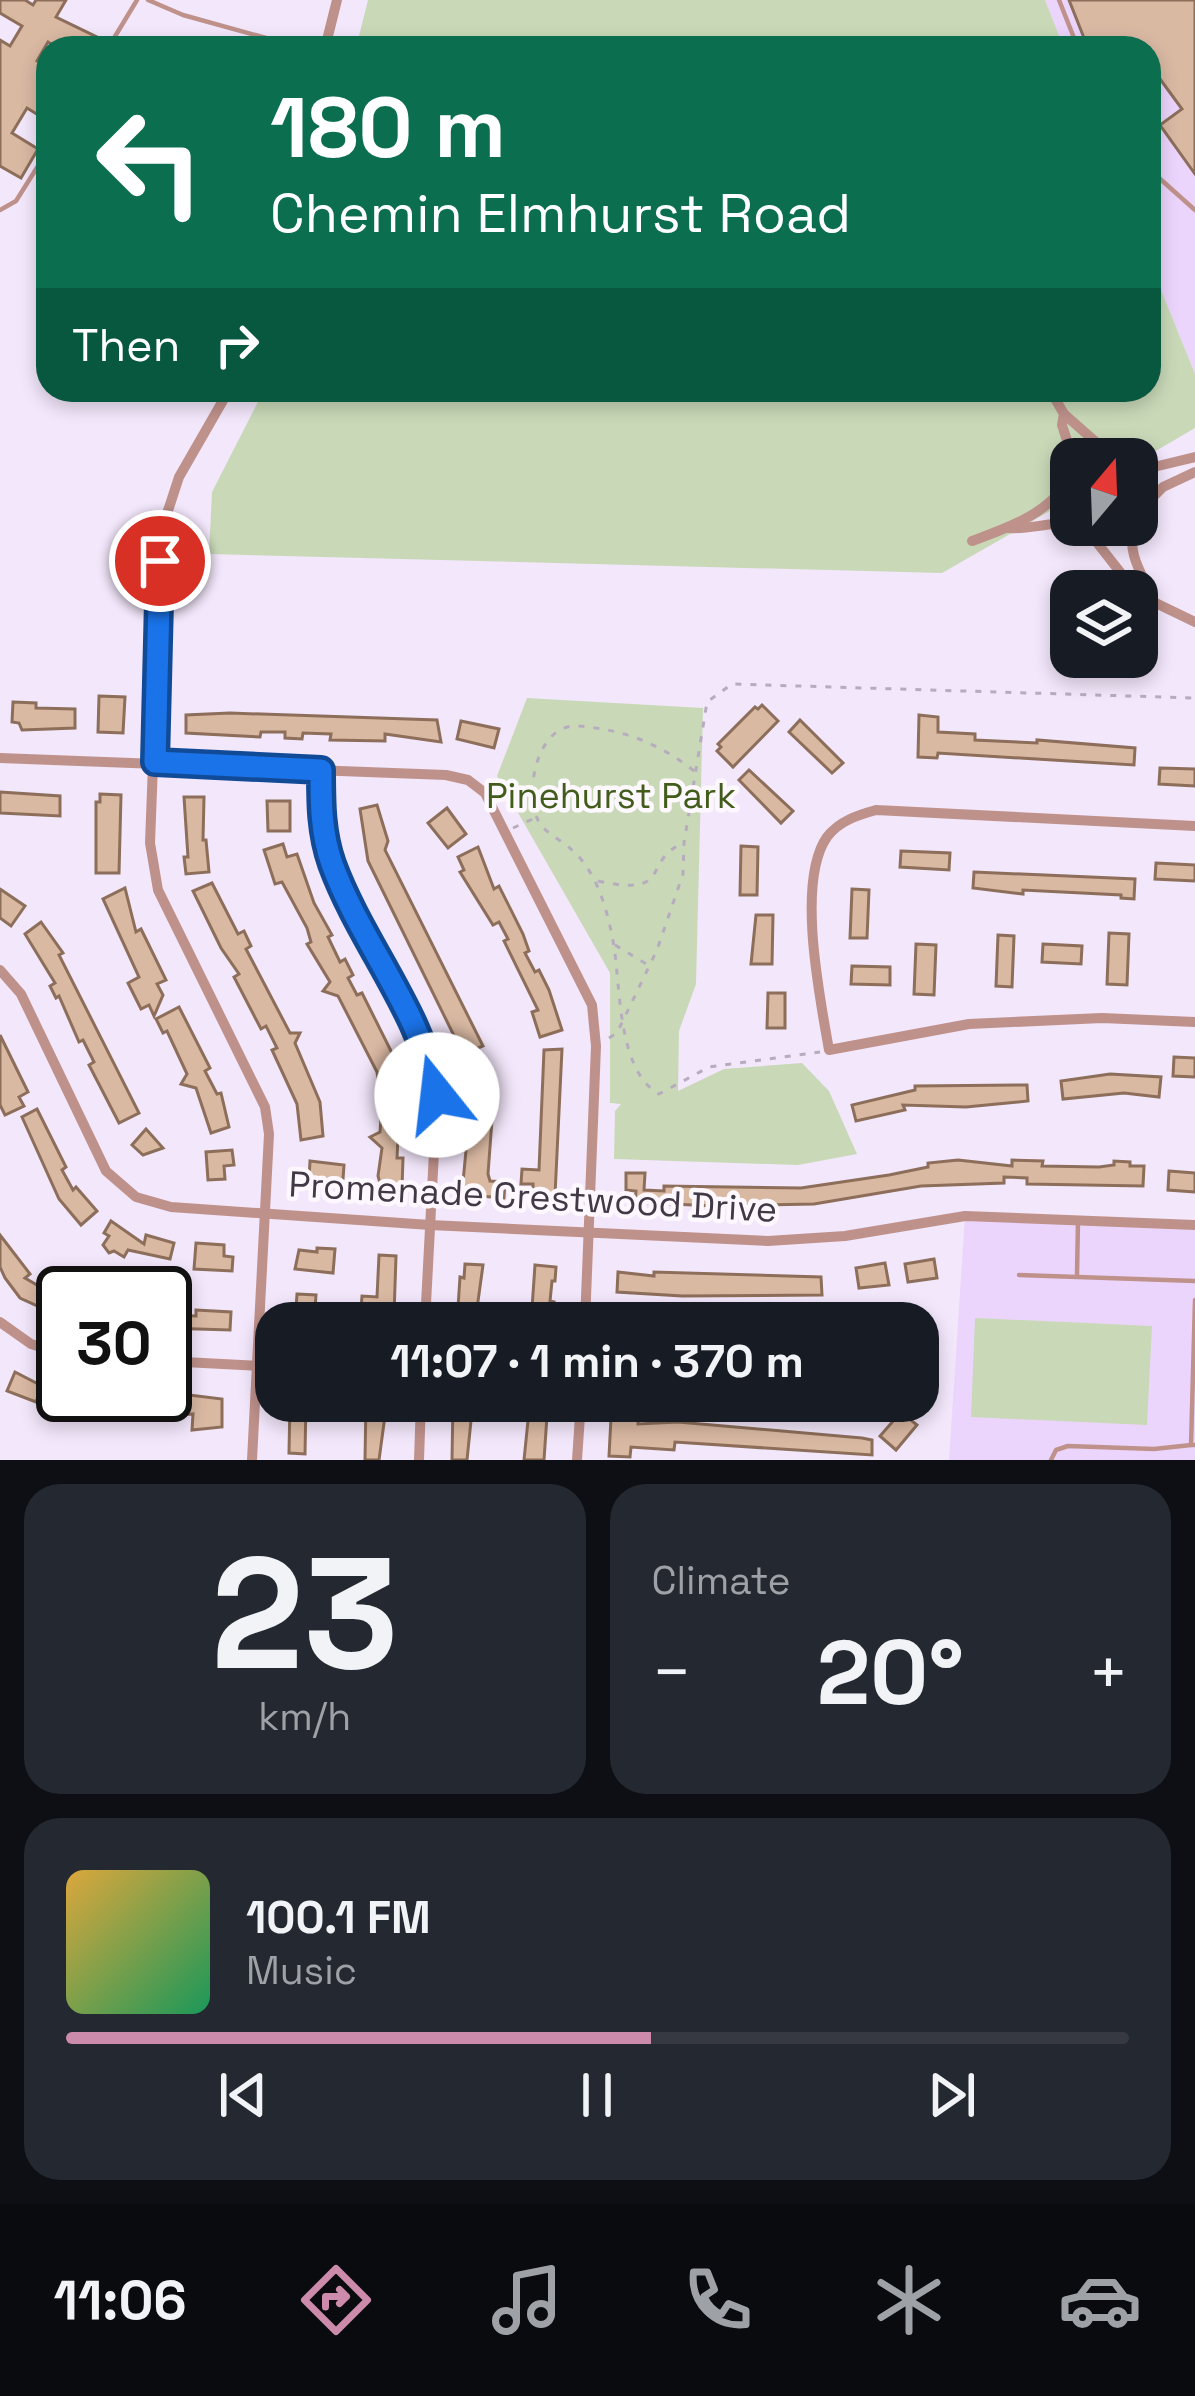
<!DOCTYPE html>
<meta charset="utf-8">
<style>
:root{--surface:#171b24;--page:#242831;--text:#f1f3f6;--muted:#9ea1a6;--line:#363941;--accent:#cd8bab}
body{margin:0;font-family:"Space Grotesk",sans-serif;background:var(--page);color:var(--text);height:100vh;display:flex;flex-direction:column;font-size:45px;white-space:nowrap}
*{box-sizing:border-box;margin:0}
p{font-size:39px;color:var(--muted)}
.icon{flex:none;width:66px;height:66px;fill:none;stroke:currentColor;stroke-width:2;stroke-linecap:round;stroke-linejoin:round}
.map{position:relative;height:1460px;overflow:hidden}
.sheet{display:flex;flex-direction:column;gap:24px;padding:24px;background:#0d0f14;flex:1}
.sheet>*{flex:none}
.guide{position:absolute;left:36px;top:36px;width:1125px;height:366px;border-radius:36px;box-shadow:0 6px 18px #0003;background:#0b6e4f;color:#fff;overflow:hidden}
.needle{width:78px;rotate:19deg}
.controls{position:absolute;left:1050px;top:438px;display:grid;gap:24px}
.controls a{display:grid;place-items:center;width:108px;height:108px;border-radius:24px;background:var(--surface);box-shadow:0 6px 18px #0003;font-size:60px}
.speed{position:absolute;left:36px;top:1266px;display:flex;gap:24px;font-size:60px;font-weight:700;text-align:center}
.speed>*{display:grid;place-content:center;width:156px;height:156px;border-radius:50%;background:var(--surface);box-shadow:0 6px 18px #0003;line-height:1}
.speed .limit{border:6px solid #111;border-radius:18px;background:#fff;color:#111}
.pin{position:absolute;display:grid;place-items:center;width:102px;height:102px;color:#fff;margin:-51px;border:6px solid #fff;border-radius:50%;box-shadow:0 3px 12px #0007}
.me{position:absolute;width:132px;margin:-66px;rotate:344deg;stroke-linejoin:round;filter:drop-shadow(0 0 9px #0008)}
.turn{display:flex;align-items:center;gap:42px;height:252px;padding:0 36px;font-size:54px}
.turn .icon{width:156px;height:156px;stroke-width:2.5}
.turn b{display:block;font-size:84px;line-height:102px}
.then{display:flex;align-items:center;height:114px;padding:0 36px;background:#0003;gap:24px;font-size:45px}
.big{font-size:90px;font-weight:700;line-height:1.1}
.sheet .widget{flex:1;display:flex;flex-direction:column;justify-content:center;gap:18px;min-width:0;padding:0 42px;border-radius:36px;background:var(--page)}
.sheet .dial{align-items:center;gap:0}
.dial b{font-size:156px;line-height:1}
.song{display:flex;align-items:center;gap:36px}
.cover{width:144px;height:144px;border-radius:18px;background:linear-gradient(135deg,hsl(40 70% 55%),hsl(150 70% 35%))}
.played{height:12px;border-radius:6px;background:linear-gradient(90deg,var(--accent) 55%,var(--line) 55%)}
.keys{display:flex;justify-content:space-around;direction:ltr}
.heat{display:flex;justify-content:space-between;align-items:center;font-size:66px;direction:ltr}
.sheet .tiles{flex:1;display:grid;gap:24px;grid-template-columns:1fr 1fr}
.widget:last-child{grid-column:span 2}
.trip{position:absolute;left:255px;top:1302px;width:684px;height:120px;border-radius:36px;background:var(--surface);box-shadow:0 6px 18px #0003;font-weight:700;line-height:120px;text-align:center}
.tabs{display:flex;height:192px;justify-content:space-around;align-items:center;background:#090b0e;color:var(--muted)}
.tabs .icon{width:84px;height:84px}
.tabs .selected{color:var(--accent)}
.tabs b{font-size:54px;color:var(--text)}
.map>svg:first-child{display:block}
</style>
<div class="map">
<svg width="1195" height="1460" viewBox="0 0 1195 1460">
<rect width="100%" height="100%" fill="#f3e7fb"/>
<g fill="#ecd5fc">
<polygon points="1045,0 1195,0 1195,374 1149,260 1149,48 1064,48"/>
<polygon points="965,1216 1195,1225 1195,1460 949,1460"/>
</g>
<g fill="#c9d9b8">
<polygon points="368,0 1045,0 1064,48 356,48"/>
<polygon points="1149,260 1195,374 1195,428 1137,462 1071,459 1071,499 942,573 209,554 212,492 264,390 1149,390"/>
<polygon points="527,698 703,708 696,984 679,1031 678,1091 724,1069 802,1063 829,1091 857,1154 798,1165 614,1159 615,1111 621,1104 610,1103 610,973 497,776"/>
<polygon points="975,1318 1152,1326 1147,1425 971,1417"/>
</g>
<g fill="#dab9a3" stroke="#8c6e5a" stroke-width="3">
<polygon points="0,0 25,0 33,5 36,0 66,0 56,17 101,39 96,48 58,48 48,42 37,61 48,67 43,77 48,80 48,121 27,108 12,133 38,149 21,178 0,166 0,40 10,46 22,26 0,13"/>
<polygon points="1069,0 1195,0 1195,174 1160,125 1182,109 1149,64 1149,48 1088,48"/>
<polygon points="99,696 125,697 123,733 98,732"/>
<polygon points="13,702 36,703 36,708 75,709 75,728 22,730 19,723 12,722"/>
<polygon points="762,705 778,721 733,767 717,751 721,747 718,744 755,707 758,709"/>
<polygon points="230,713 437,720 441,742 385,734 385,741 330,740 331,734 303,733 302,739 285,738 285,732 261,732 260,737 186,733 186,715"/>
<polygon points="919,715 938,717 938,732 975,734 975,740 1037,743 1037,740 1135,748 1134,765 938,753 937,758 918,757"/>
<polygon points="800,720 843,763 832,773 789,732"/>
<polygon points="461,721 499,729 494,748 457,739"/>
<polygon points="1160,768 1195,769 1195,786 1159,784"/>
<polygon points="749,770 793,811 781,823 739,780"/>
<polygon points="0,792 60,796 60,816 0,813"/>
<polygon points="100,794 121,795 119,873 96,873 96,802 100,802"/>
<polygon points="184,797 204,797 203,840 206,840 209,872 186,874 184,857 188,857"/>
<polygon points="267,801 290,801 290,831 268,831"/>
<polygon points="377,805 388,841 385,850 483,1046 463,1054 368,861 360,809"/>
<polygon points="447,808 466,834 448,848 428,823"/>
<polygon points="283,844 287,857 297,854 314,903 332,935 328,937 340,962 345,959 353,975 348,978 357,995 362,993 399,1067 406,1109 404,1137 398,1137 397,1158 403,1158 402,1188 381,1187 378,1176 382,1148 370,1137 380,1132 381,1118 384,1118 377,1072 338,996 323,991 330,982 307,944 311,942 307,928 282,882 275,884 264,850"/>
<polygon points="741,846 758,847 757,895 740,895"/>
<polygon points="478,847 494,889 499,886 523,934 529,951 525,953 535,972 539,970 549,990 562,1030 540,1037 532,1012 538,1010 504,941 508,939 499,922 493,925 460,872 464,870 458,857"/>
<polygon points="901,851 950,853 949,870 900,867"/>
<polygon points="1156,863 1195,865 1195,881 1155,879"/>
<polygon points="974,872 1135,879 1134,899 1121,898 1121,895 1023,890 1023,894 973,888"/>
<polygon points="212,883 238,934 244,931 251,946 246,949 290,1033 300,1033 295,1043 320,1102 323,1136 301,1140 297,1104 272,1050 277,1048 266,1026 261,1029 234,977 239,974 221,948 193,891"/>
<polygon points="125,888 136,932 141,929 166,980 157,984 163,995 154,1016 149,1005 141,1009 128,983 139,977 103,899"/>
<polygon points="0,889 25,906 11,926 0,918"/>
<polygon points="852,889 869,890 867,938 850,938"/>
<polygon points="756,915 773,915 772,964 751,964"/>
<polygon points="41,922 63,953 59,955 139,1113 119,1123 89,1065 94,1062 83,1040 79,1042 59,996 56,998 50,986 55,983 25,934"/>
<polygon points="1109,933 1129,934 1127,985 1107,984"/>
<polygon points="998,935 1014,936 1012,987 996,986"/>
<polygon points="916,944 936,945 934,995 914,994"/>
<polygon points="1043,944 1082,946 1081,964 1042,962"/>
<polygon points="852,966 890,967 890,985 851,984"/>
<polygon points="768,993 785,993 785,1028 767,1028"/>
<polygon points="179,1007 210,1068 205,1071 217,1094 221,1093 229,1127 211,1133 196,1088 181,1084 187,1074 167,1031 163,1033 156,1019"/>
<polygon points="0,1035 28,1092 19,1097 24,1106 5,1115 0,1105"/>
<polygon points="562,1049 555,1195 533,1195 533,1184 521,1184 522,1169 539,1170 544,1050"/>
<polygon points="1174,1057 1195,1058 1195,1077 1173,1076"/>
<polygon points="488,1066 492,1097 479,1099 477,1119 492,1120 488,1174 490,1181 505,1182 504,1198 479,1196 479,1190 464,1189 463,1182 469,1119 472,1119 466,1068"/>
<polygon points="1110,1074 1161,1077 1159,1097 1124,1093 1063,1099 1061,1081"/>
<polygon points="1027,1085 1028,1101 966,1107 903,1105 905,1110 856,1121 852,1105 915,1090 915,1086"/>
<polygon points="37,1109 66,1167 62,1170 73,1190 76,1187 97,1211 81,1225 59,1199 22,1117"/>
<polygon points="146,1129 163,1148 143,1155 132,1145"/>
<polygon points="232,1150 234,1165 224,1166 225,1179 208,1180 206,1152"/>
<polygon points="958,1160 1012,1166 1012,1160 1043,1161 1042,1166 1099,1167 1114,1165 1114,1161 1130,1162 1130,1166 1144,1166 1143,1186 1027,1184 1027,1178 1004,1177 1004,1183 921,1186 814,1204 712,1206 635,1202 636,1191 626,1190 626,1173 645,1173 644,1190 664,1191 664,1186 801,1188 889,1175 928,1167 928,1163"/>
<polygon points="310,1161 344,1165 343,1179 309,1179"/>
<polygon points="1169,1171 1195,1173 1195,1192 1168,1190"/>
<polygon points="111,1221 144,1244 146,1235 174,1243 170,1259 128,1250 124,1257 114,1251 109,1253 103,1245 109,1236 104,1233"/>
<polygon points="0,1235 30,1274 25,1278 61,1299 53,1313 20,1298 5,1278 0,1267"/>
<polygon points="196,1243 224,1245 224,1256 233,1257 232,1271 194,1269"/>
<polygon points="317,1248 335,1249 333,1273 295,1269 299,1250 317,1252"/>
<polygon points="379,1255 396,1256 394,1315 383,1315 383,1323 360,1321 362,1296 377,1297"/>
<polygon points="934,1259 937,1278 908,1282 905,1264"/>
<polygon points="885,1263 889,1285 859,1288 856,1268"/>
<polygon points="465,1264 483,1265 475,1323 457,1323 460,1277 464,1278"/>
<polygon points="535,1265 556,1267 555,1281 552,1281 550,1301 554,1302 551,1323 531,1323"/>
<polygon points="618,1272 654,1276 654,1272 821,1277 822,1295 682,1296 617,1292"/>
<polygon points="297,1294 316,1295 314,1323 295,1323"/>
<polygon points="196,1310 231,1312 230,1330 165,1328 165,1315 196,1316"/>
<polygon points="15,1372 42,1386 36,1402 7,1391"/>
<polygon points="165,1392 222,1399 222,1427 192,1430 193,1414 156,1417 142,1411 67,1406 67,1395"/>
<polygon points="290,1401 306,1401 305,1454 289,1453"/>
<polygon points="366,1401 387,1401 379,1460 365,1460"/>
<polygon points="453,1401 473,1401 467,1460 452,1460"/>
<polygon points="530,1401 548,1401 544,1460 524,1460"/>
<polygon points="901,1412 917,1425 896,1450 880,1436"/>
<polygon points="611,1418 638,1419 638,1424 678,1422 862,1438 872,1440 872,1455 675,1442 674,1450 631,1447 630,1457 609,1456"/>
</g>
<g fill="none" stroke-linecap="round" stroke-linejoin="round">
<g stroke="#b7acbe" stroke-width="3" stroke-dasharray="6 9" stroke-linecap="butt">
<path d="M694,771C659,743 622,729 577,726C537,724 524,792 538,820C545,834 562,840 572,850C597,872 607,909 613,941C621,982 616,1070 659,1094L709,1067L820,1052"/>
<polyline points="513,828 537,817"/>
<path d="M598,881C674,898 642,860 682,844"/>
<polyline points="615,945 648,965"/>
<polyline points="609,1038 617,1033 657,950 683,874 684,843 707,702 732,684 1195,698"/>
</g>
<g stroke="#bf918b" stroke-width="4.5">
<polyline points="148,0 183,15 302,48"/>
<polyline points="1059,0 1078,48"/>
<polyline points="108,48 137,0"/>
<polyline points="1149,169 1195,210"/>
<polyline points="0,210 16,201 48,150"/>
<polyline points="1019,1275 1195,1281"/>
<polyline points="1077,1275 1078,1221"/>
<polyline points="1195,1300 1191,1445 1195,1445"/>
<polyline points="1051,1460 1056,1450 1068,1446 1154,1449 1191,1445"/>
</g>
<g stroke="#bf918b" stroke-width="10">
<polyline points="325,48 337,0"/>
<polyline points="229,390 179,477 162,529 150,843 158,890 265,1107 269,1134 252,1460"/>
<polyline points="1050,390 1064,414 1114,458"/>
<polyline points="1064,414 1062,425 1073,459"/>
<polyline points="1137,466 1158,466 1195,457"/>
<polyline points="1071,472 1063,493 1071,520"/>
<polyline points="1137,474 1143,492 1143,505"/>
<polyline points="1142,508 1163,487 1195,472"/>
<path d="M1134,525C1126,557 1144,575 1155,604"/>
<path d="M1009,528C1034,530 1053,519 1077,527"/>
<polyline points="1091,535 1135,591"/>
<polyline points="1093,535 1115,535 1132,525"/>
<path d="M972,541C1005,529 1045,515 1065,485"/>
<polyline points="1137,594 1195,622"/>
<polyline points="0,758 446,775 468,780 485,793 592,1005 596,1046 585,1323"/>
<path d="M321,770C321,802 322,833 332,864C361,944 421,1011 437,1095L425,1323"/>
<path d="M1195,826L876,810C858,815 839,821 827,837C796,881 820,998 829,1050L969,1024L1102,1018L1195,1022"/>
<polyline points="0,970 21,994 106,1171 136,1197 171,1207 430,1225 768,1241 845,1236 965,1216 1195,1225"/>
<polyline points="0,1322 31,1344 63,1354"/>
<polyline points="165,1361 259,1366"/>
<polyline points="835,1401 859,1408 870,1401"/>
<polyline points="419,1460 421,1401"/>
<polyline points="577,1460 581,1401"/>
</g>
</g>
<g fill="none" stroke-linecap="round" stroke-linejoin="round">
<g stroke="#114b97" stroke-width="30">
<path id="route" d="M160,561L155,762L321,770C321,803 321,833 332,864C361,943 421,1011 437,1095"/>
</g>
<use href="#route" stroke="#1a73e8" stroke-width="21"/>
</g>
<g text-anchor="middle" stroke-width="9" stroke-linejoin="round" paint-order="stroke">
<g font-size="36" fill="#425c1b" stroke="#fcf8fe">
<text x="611" y="808">Pinehurst Park</text>
</g>
<g font-size="36" fill="#413946" stroke="#fcf8fe">
<text transform="translate(533 1196) rotate(3)" y="13">Promenade Crestwood Drive</text>
</g>
</g>
</svg>
<div class="controls">
<a><svg class="needle" viewBox="-14 -14 28 28"><path d="M0-13l5 13h-10z" fill="#e53935"/><path d="M0 13l5-13h-10z" fill="#9ea1a6"/></svg></a>
<a><svg class="icon" aria-label="layers" viewBox="0 0 24 24"><path d="M12 4l9 5-9 5-9-5zM3 14l9 5 9-5"/></svg></a>
</div>
<div class="speed"><div class="limit">30</div></div>
<div class="pin" style="left:160px;top:561px;background:#d93025"><svg class="icon" aria-label="arrive" viewBox="0 0 24 24"><path d="M6 21V4h12l-3 4 3 4H6"/></svg></div>
<svg class="me" style="left:437px;top:1095px" viewBox="-20 -20 40 40"><circle r="19" fill="#fff"/><path d="M0-13L10 11 0 6-10 11z" fill="#1a73e8"/></svg>
<div class="trip">11:07 · 1 min · 370 m</div>
<div class="guide">
<div class="turn"><svg class="icon" aria-label="left" viewBox="0 0 24 24"><path d="M17 20v-9H6M10 6l-5 5 5 5"/></svg><div><b>180 m</b>Chemin Elmhurst Road</div></div>
<div class="then">Then<svg class="icon" aria-label="right" viewBox="0 0 24 24"><path d="M7 20v-9h11M14 6l5 5-5 5"/></svg></div>
</div>
</div>
<section class="sheet">
<div class="tiles">
<div class="widget dial"><b>23</b><p>km/h</p></div>
<div class="widget"><p>Climate</p>
<div class="heat"><a>−</a><b class="big">20°</b><a>+</a></div>
</div>
<div class="widget">
<div class="song"><i class="cover"></i><div><b>100.1 FM</b><p>Music</p></div></div>
<div class="played"></div>
<div class="keys"><svg class="icon" aria-label="previous" viewBox="0 0 24 24"><path d="M18 5L8 12l10 7zM5 5v14"/></svg><svg class="icon" aria-label="pause" viewBox="0 0 24 24"><path d="M8 5v14M16 5v14"/></svg><svg class="icon" aria-label="next" viewBox="0 0 24 24"><path d="M6 5l10 7-10 7zM19 5v14"/></svg></div>
</div>
</div>
</section>
<nav class="tabs">
<b>11:06</b>
<svg class="icon selected" aria-label="directions" viewBox="0 0 24 24"><path d="M12 3l9 9-9 9-9-9zM9 14v-3h6M13 9l2 2-2 2"/></svg>
<svg class="icon" aria-label="music" viewBox="0 0 24 24"><path d="M9 18V5l10-2v13"/><circle cx="6" cy="18" r="3"/><circle cx="16" cy="16" r="3"/></svg>
<svg class="icon" aria-label="phone" viewBox="0 0 24 24"><path d="M5 4h4l2 5-3 2q2 4 5 5l2-3 5 2v4C11 20 4 13 5 4z"/></svg>
<svg class="icon" aria-label="climate" viewBox="0 0 24 24"><path d="M12 3v18M4 7l16 10M4 17L20 7"/></svg>
<svg class="icon" aria-label="car" viewBox="0 0 24 24"><path d="M5 17H2v-5l4-1 3-4h7l3 4 3 1v5h-3M9 17h6M6 11h13"/><circle cx="7" cy="17" r="2"/><circle cx="17" cy="17" r="2"/></svg>
</nav>
